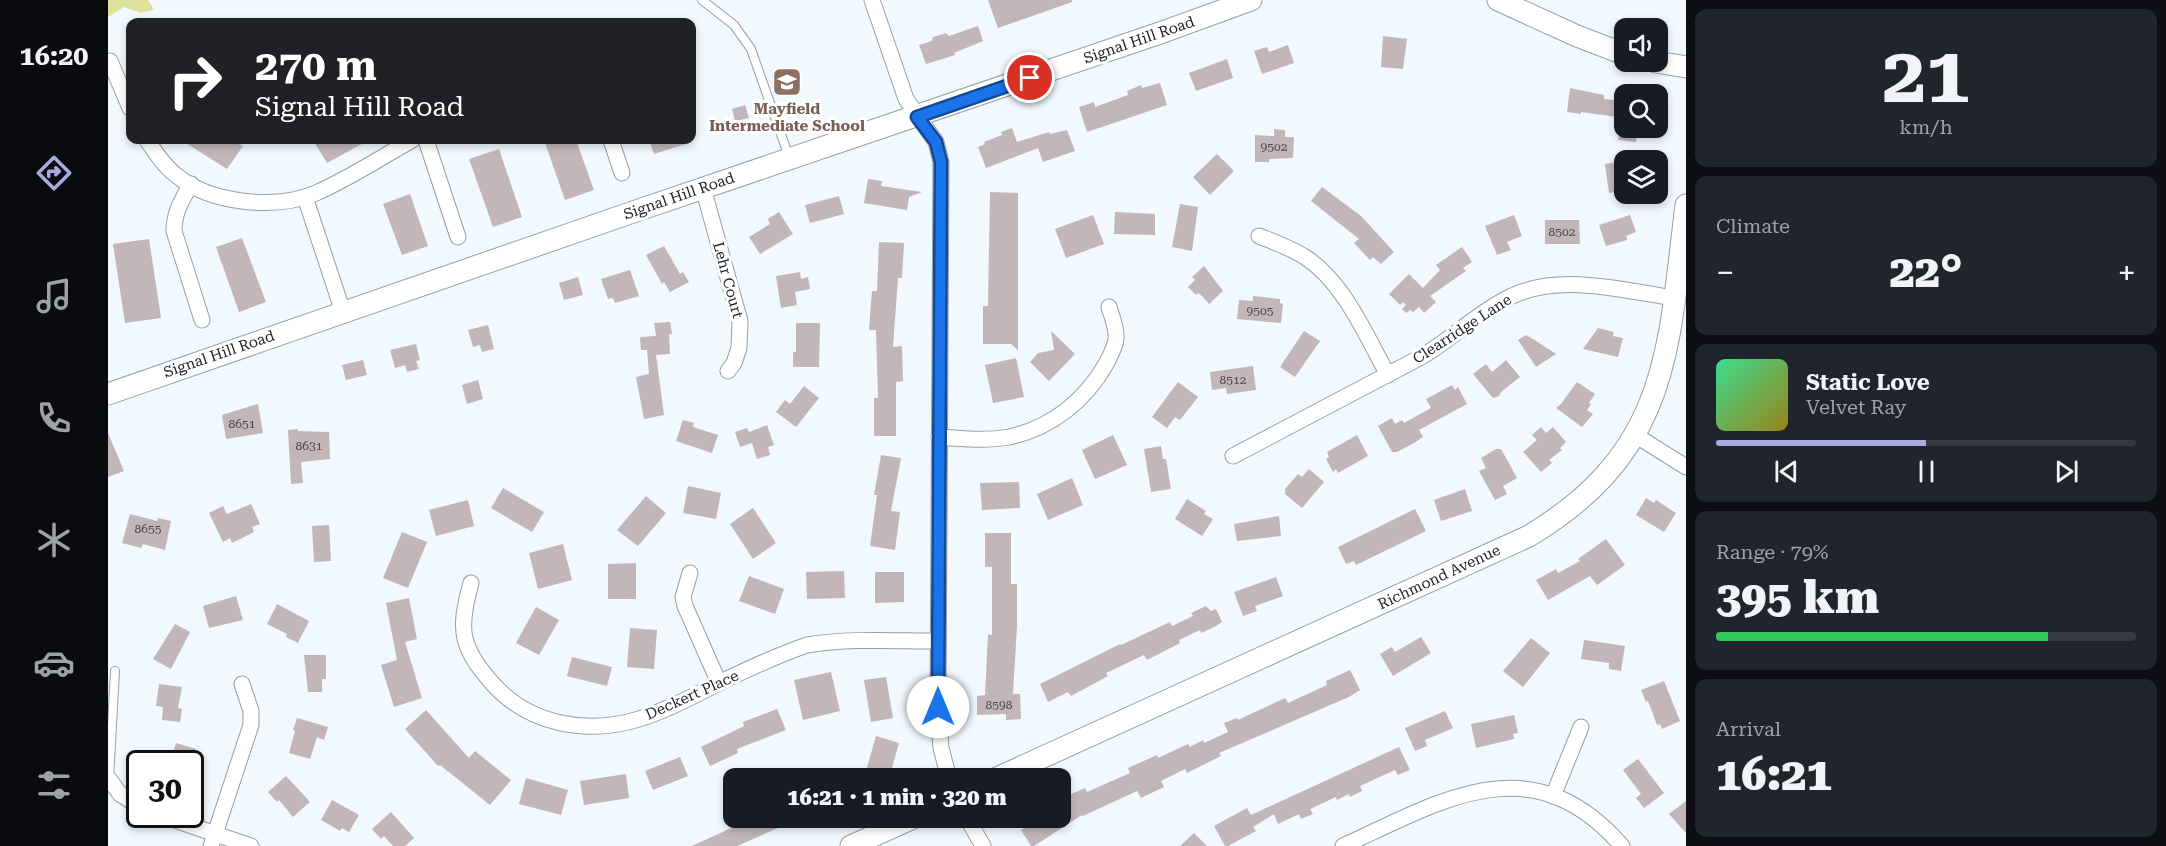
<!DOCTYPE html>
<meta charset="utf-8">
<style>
:root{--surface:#171b24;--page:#20242c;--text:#f1f3f6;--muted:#9ea1a6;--line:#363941;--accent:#a9aae1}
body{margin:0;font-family:"Roboto Serif",serif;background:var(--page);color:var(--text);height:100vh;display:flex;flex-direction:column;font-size:22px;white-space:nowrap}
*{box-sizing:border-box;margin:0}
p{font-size:20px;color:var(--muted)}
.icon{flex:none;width:33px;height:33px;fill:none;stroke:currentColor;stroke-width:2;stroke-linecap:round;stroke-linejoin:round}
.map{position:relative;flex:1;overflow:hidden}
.panel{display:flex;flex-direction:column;gap:9px;padding:9px;background:#0d0f14;width:480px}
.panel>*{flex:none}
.banner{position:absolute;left:18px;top:18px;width:570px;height:126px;border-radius:12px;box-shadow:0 3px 9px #0003;background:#202124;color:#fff;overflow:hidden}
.controls{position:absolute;left:1506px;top:18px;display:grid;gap:12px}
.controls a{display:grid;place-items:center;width:54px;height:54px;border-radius:12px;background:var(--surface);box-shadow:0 3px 9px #0003;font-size:30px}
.speed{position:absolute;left:18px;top:750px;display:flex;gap:12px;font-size:30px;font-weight:700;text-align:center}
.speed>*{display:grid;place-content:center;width:78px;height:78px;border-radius:50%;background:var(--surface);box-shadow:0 3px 9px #0003;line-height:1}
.speed .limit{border:3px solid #111;border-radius:9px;background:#fff;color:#111}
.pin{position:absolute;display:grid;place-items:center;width:51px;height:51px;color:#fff;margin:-26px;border:3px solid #fff;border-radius:50%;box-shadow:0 2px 6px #0007}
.me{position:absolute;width:66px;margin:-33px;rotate:0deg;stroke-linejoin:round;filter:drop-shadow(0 0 4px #0008)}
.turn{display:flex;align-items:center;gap:21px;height:126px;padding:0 30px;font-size:27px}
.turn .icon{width:78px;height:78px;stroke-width:2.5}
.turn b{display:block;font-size:42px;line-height:51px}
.big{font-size:45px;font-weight:800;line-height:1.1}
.panel .card{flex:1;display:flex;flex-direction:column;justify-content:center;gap:9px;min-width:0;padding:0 21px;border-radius:12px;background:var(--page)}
.panel .dial{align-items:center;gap:0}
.dial b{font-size:78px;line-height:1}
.song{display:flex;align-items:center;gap:18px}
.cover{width:72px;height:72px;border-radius:9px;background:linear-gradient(135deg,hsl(150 70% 55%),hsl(50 70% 35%))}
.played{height:6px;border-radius:3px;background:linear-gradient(90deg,var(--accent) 50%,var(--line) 50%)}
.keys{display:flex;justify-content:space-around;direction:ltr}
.heat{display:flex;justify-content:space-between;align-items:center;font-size:33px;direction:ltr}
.charge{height:9px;border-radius:4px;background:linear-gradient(90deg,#34c759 79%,var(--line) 0)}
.trip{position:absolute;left:615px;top:768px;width:348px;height:60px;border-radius:12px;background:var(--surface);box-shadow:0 3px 9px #0003;font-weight:800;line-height:60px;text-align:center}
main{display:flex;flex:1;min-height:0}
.dock{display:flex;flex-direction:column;width:108px;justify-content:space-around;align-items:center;background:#090b0e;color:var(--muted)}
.dock .icon{width:42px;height:42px}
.dock .active{color:var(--accent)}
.dock b{font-size:27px;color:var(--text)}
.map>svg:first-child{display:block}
</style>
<main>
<nav class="dock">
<b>16:20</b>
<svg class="icon active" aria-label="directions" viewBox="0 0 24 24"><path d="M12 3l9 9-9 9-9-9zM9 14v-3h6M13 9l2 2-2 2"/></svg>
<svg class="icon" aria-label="music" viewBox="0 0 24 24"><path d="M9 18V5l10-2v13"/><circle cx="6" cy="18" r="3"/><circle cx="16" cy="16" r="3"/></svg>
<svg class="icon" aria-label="phone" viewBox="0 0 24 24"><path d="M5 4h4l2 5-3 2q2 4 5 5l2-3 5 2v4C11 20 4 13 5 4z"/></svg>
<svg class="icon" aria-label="climate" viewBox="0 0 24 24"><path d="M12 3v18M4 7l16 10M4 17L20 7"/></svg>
<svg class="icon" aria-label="car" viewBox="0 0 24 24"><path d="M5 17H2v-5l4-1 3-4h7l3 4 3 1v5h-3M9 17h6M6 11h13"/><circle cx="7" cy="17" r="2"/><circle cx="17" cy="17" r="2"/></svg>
<svg class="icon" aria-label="filters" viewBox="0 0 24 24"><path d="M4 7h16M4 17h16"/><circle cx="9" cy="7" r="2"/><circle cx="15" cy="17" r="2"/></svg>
</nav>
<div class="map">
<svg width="1578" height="846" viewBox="0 0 1578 846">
<rect width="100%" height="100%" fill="#f1f8fe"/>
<polygon fill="#dee29a" points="0,0 40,0 46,10 33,13 16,7 0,17"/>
<g fill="#c2b6b9">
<polygon points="880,0 964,0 964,2 890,28"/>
<polygon points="870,26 875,41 846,53 847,55 818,64 811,45 824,41 825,37 838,33 841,36"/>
<polygon points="1275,36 1299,39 1295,69 1273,67"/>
<polygon points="1180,45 1186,63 1154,74 1146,51 1159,47 1161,52"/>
<polygon points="1119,59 1125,78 1088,91 1081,73"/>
<polygon points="1052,83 1059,105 979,132 971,107 986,102 987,107 1020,95 1019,91 1033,85 1034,88"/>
<polygon points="1462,88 1496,95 1496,99 1516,101 1516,118 1473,112 1473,114 1459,112"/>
<polygon points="637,105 641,118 627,121 624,109"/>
<polygon points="904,128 909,142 941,132 942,134 959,130 967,151 935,162 930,148 878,168 870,147 877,144 876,142 894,135 893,132"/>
<polygon points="1512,128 1530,128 1528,142 1510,140"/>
<polygon points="1166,129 1177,130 1177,137 1186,137 1185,158 1161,159 1161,162 1147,162 1147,135 1166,136"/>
<polygon points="73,140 125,140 135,146 119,169"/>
<polygon points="205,140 261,140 219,163"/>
<polygon points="436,140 468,140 486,190 457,200"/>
<polygon points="541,140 583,140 584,142 546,154"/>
<polygon points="391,149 414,217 385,227 361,159"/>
<polygon points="1109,154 1126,171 1102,195 1085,177"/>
<polygon points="1516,161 1516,191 1501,193 1497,164"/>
<polygon points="760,179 774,181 773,186 814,192 801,197 799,210 756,203"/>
<polygon points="1214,187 1253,216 1286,252 1273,264 1265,257 1262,260 1246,243 1251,239 1203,201"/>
<polygon points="882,192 910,193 910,350 903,344 875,344 875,306 880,306"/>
<polygon points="302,194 320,246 294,255 275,204"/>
<polygon points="731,196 736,214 702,223 697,205"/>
<polygon points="1072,204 1090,207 1084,251 1064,247"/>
<polygon points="671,212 685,234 652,254 641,237 662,224 660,219"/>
<polygon points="1007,212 1047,214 1047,235 1006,234"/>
<polygon points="985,215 996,244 958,258 947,229"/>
<polygon points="1406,215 1414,236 1399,242 1403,250 1389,255 1377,226"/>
<polygon points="1522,215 1528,232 1518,236 1519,240 1498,246 1491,225"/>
<polygon points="1437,220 1471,220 1472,244 1437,244"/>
<polygon points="134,238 158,302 131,312 108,247"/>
<polygon points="41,239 53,318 17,323 5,244"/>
<polygon points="771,242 796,243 794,278 790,278 785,347 794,346 795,381 788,382 788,436 766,436 766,398 770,398 768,330 761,330 764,291 769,291"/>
<polygon points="556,246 572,274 575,272 581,282 562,292 556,282 554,284 538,255"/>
<polygon points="1354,247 1364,262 1355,268 1358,271 1322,296 1328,302 1316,313 1311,307 1305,312 1302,310 1298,313 1294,309 1298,305 1295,302 1292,305 1281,294 1301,274 1315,288 1332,270 1328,265"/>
<polygon points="1096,266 1115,291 1101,304 1093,295 1090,293 1088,295 1080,287 1087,280 1084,277"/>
<polygon points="522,270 531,296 507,303 505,298 500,299 493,279"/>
<polygon points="692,272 693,279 700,277 702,289 687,292 689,305 673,308 668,276"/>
<polygon points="470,277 475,295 456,300 451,283"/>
<polygon points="1145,296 1172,299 1172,303 1175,304 1173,323 1129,319 1131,300 1145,301"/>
<polygon points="562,322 564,334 561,334 562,354 548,355 556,415 536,419 528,377 541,374 539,350 533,350 532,337 548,336 546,323"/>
<polygon points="688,323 712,323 711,367 685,367 685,352 688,352"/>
<polygon points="380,325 386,349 374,352 372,345 365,347 360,330"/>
<polygon points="1490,328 1506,332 1505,336 1515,338 1510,357 1475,349"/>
<polygon points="943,331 967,354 941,381 922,362 930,353 946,350"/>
<polygon points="1196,331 1212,341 1187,377 1172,367"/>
<polygon points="1418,335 1425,339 1448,354 1428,367 1410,340"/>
<polygon points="308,344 312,360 308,361 311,369 299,372 297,365 287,368 282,350"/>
<polygon points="908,358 916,397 885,403 877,365"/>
<polygon points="255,360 259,375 238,380 234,365"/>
<polygon points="1398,360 1412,377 1393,392 1391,396 1385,398 1365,374 1378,364 1384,372"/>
<polygon points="1145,366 1148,390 1119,394 1118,388 1104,390 1102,372"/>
<polygon points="370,380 375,399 359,404 354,385"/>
<polygon points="1070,382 1090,397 1072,420 1067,417 1059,428 1044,417"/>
<polygon points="1469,382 1487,394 1481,403 1483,404 1479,410 1485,414 1474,427 1448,408 1453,404"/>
<polygon points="1344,385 1347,390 1350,387 1359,404 1311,430 1315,437 1306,443 1289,452 1284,452 1270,426 1284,418 1287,424 1294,420 1296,423 1323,408 1318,399"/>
<polygon points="696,386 711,398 688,427 668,412 677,400 682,404"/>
<polygon points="150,404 155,433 118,439 114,415"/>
<polygon points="575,420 586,423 585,427 610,435 604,453 568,441"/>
<polygon points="659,425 666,445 660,447 662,455 649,459 644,443 632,447 627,432 639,428 641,432"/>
<polygon points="1433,427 1438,433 1445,427 1458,442 1452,448 1454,450 1441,460 1444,463 1433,472 1415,452 1429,440 1424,435"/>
<polygon points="190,429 190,431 221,432 222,459 193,462 195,483 183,484 180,430"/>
<polygon points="0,433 16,471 0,477"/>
<polygon points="1005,435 1019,465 987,479 974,450"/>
<polygon points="1249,435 1260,456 1230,473 1228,469 1225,472 1218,459 1221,457 1219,452"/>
<polygon points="1053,446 1055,459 1058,459 1063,489 1043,492 1036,449"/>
<polygon points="1388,449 1393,449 1409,478 1395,486 1399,494 1387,500 1371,471 1378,468 1373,458"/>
<polygon points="773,455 793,458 783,511 792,512 787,550 762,546 769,495 766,495"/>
<polygon points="1201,469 1216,482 1194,508 1177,494 1177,489 1190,474 1194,477"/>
<polygon points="964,478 975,505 940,520 929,494"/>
<polygon points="911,482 912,508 874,510 872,483"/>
<polygon points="580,486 613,493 608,519 575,513"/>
<polygon points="395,488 436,512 424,532 383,508"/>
<polygon points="1357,489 1364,511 1333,521 1326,500"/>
<polygon points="538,496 558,513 530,546 509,530"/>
<polygon points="1538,498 1546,503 1548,500 1568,513 1556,532 1528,515"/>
<polygon points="1079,499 1098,511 1096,514 1105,519 1094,536 1067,519"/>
<polygon points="360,500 366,526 328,536 321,510"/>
<polygon points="143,504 152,524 144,527 146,532 124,543 122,538 115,542 101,513 115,506 119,514"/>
<polygon points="645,508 668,543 645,559 622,524"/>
<polygon points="1307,509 1318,531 1248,565 1246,561 1238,564 1230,547"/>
<polygon points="22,514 49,521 50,518 63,521 57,550 35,544 33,548 14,543"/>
<polygon points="1171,516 1173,536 1129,541 1126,524"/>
<polygon points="221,525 223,561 206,562 204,526"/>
<polygon points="294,532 319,542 300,588 275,578"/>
<polygon points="877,533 903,533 903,584 909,584 909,626 905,694 912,694 913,719 898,720 898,714 869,715 869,696 877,695 880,634 884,635 884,567 877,567"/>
<polygon points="1498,539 1517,565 1489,585 1482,576 1440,600 1428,580 1448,569 1450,573 1472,561 1470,559"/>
<polygon points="455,544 464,580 430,589 421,553"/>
<polygon points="528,563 528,599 500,599 500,564"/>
<polygon points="736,571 737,598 699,599 698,572"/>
<polygon points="767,572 796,572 796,602 767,603"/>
<polygon points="641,576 676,589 667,614 631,601"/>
<polygon points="1168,577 1175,596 1147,606 1149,611 1135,616 1126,592"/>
<polygon points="128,596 135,620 101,628 95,606"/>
<polygon points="301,598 309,639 297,642 314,698 286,707 273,665 289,660 278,603"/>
<polygon points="169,604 201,621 190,643 178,637 179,634 159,624"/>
<polygon points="1098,606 1103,611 1108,609 1114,622 1108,626 1093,633 1092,630 1071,640 1072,643 1039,660 1036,655 998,673 1000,676 963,696 960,692 940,702 932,684 1012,644 1013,645 1062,622 1064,626 1085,616 1083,613"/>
<polygon points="428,607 451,620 431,655 408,643"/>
<polygon points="67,624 82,632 63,669 45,659"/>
<polygon points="522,628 549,630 546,669 519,667"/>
<polygon points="1313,637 1323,653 1285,676 1272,654 1284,647 1287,652"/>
<polygon points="1423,638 1442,653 1415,687 1395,671"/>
<polygon points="1476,640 1517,646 1513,671 1501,669 1501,663 1473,659"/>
<polygon points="196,655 218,655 218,679 214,679 214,692 200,692"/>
<polygon points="464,657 504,667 499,686 459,676"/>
<polygon points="1242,670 1252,690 1241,697 1111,753 1113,756 1079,773 1077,769 1053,781 1056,787 1033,798 1029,791 975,816 974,815 926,846 923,846 913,830 918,827 916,824 926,818 952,818 952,799 977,788 979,792 1022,773 1020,768 1049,755 1050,758 1080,744 1082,747 1095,740 1096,743 1120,732 1116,723 1129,718 1130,720 1177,698 1180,703 1219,685 1218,681"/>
<polygon points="723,672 732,711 695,720 686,680"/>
<polygon points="778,677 785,718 763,722 756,680"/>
<polygon points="1556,681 1572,721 1554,729 1552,724 1549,725 1540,701 1538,702 1533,690"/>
<polygon points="51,684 74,687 70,708 74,709 72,722 54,720 55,707 48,706"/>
<polygon points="669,709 678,730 629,749 630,753 602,766 593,747 636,726 635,722"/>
<polygon points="318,710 361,758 367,751 403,780 382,805 332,765 330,766 297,729"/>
<polygon points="1337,711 1345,728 1317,740 1319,746 1307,751 1297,728"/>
<polygon points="1406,715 1410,733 1405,734 1406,739 1368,748 1363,724"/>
<polygon points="189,718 220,727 216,740 209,737 202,759 181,753 187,731 185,730"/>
<polygon points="768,736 791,743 781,778 756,778"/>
<polygon points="68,743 88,749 82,764 62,764"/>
<polygon points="1291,747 1302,770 1290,775 1287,770 1252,786 1254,791 1242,797 1241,794 1229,800 1228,797 1202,809 1205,814 1193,819 1191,814 1170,824 1166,814 1145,827 1148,831 1120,846 1117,846 1106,826 1139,808 1143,815"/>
<polygon points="572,757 580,776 545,790 537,771"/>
<polygon points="1530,759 1556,793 1536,808 1528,798 1533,794 1515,770"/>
<polygon points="518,774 521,798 476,805 472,781"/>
<polygon points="178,776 202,802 185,817 171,800 169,802 160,792"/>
<polygon points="418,778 460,790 453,815 411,804"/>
<polygon points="224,800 251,815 241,832 234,828 232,831 213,820"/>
<polygon points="1578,801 1578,833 1561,814"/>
<polygon points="283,812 306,838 297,846 285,846 276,836 273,839 264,829"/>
<polygon points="645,818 664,818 670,828 629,846 584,846"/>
<polygon points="1086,833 1099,846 1072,846"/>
</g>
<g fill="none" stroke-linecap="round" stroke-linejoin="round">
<g stroke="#979fa6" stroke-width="10">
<g id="lane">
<polyline points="594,0 626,25 643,49 681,157"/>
<polyline points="1,779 7,671"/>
</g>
</g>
<g stroke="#979fa6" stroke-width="17">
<g id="street">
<polyline points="764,0 798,99 828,142 833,162 830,707 833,748 841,778"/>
<polyline points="2,61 22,108"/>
<path d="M39,140C47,152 56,166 68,175C102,204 168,210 208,193C240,179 274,157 304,140"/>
<polyline points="318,140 350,237"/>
<polyline points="503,140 514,173"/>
<path d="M83,184C74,200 66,212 66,231L94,320"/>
<polyline points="595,188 632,321 631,348 626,363 620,371"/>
<polyline points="197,197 235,312"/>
<path d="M1151,236C1166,242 1183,248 1197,257C1236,282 1258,336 1280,375"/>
<polyline points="1527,435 1578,467"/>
<path d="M831,437C855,439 878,441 901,437C943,428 977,401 998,364C1002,356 1007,348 1008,339C1009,328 1004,317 1001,307"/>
<path d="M1125,456L1313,357C1342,340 1366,316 1396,300C1447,271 1511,290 1566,298"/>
<polyline points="582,573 575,597 577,606 611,683"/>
<path d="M363,583C350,629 352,647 384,683C421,725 479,735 531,719C560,710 587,695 615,681C642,668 670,655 699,645C742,638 786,641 830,641"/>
<polyline points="1,779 12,794 32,807"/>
<polyline points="1445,796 1473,727"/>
<polyline points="49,814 143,846"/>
<polyline points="859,818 875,846"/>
<polyline points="103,846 143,725 143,711 134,684"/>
<path d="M1235,846C1335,800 1424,743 1514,846"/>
</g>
</g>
<g stroke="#979fa6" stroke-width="23">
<g id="secondary">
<polyline points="1390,0 1469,36 1516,54"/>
<polyline points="1548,62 1578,67"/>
<polyline points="0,394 528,211 1052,33 1143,0"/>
<path d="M889,778L1421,536C1562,451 1560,351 1578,205"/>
<polyline points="743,846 805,818"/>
</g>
</g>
<use href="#lane" stroke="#fff" stroke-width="8"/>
<use href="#street" stroke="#fff" stroke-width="15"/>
<use href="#secondary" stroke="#fff" stroke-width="21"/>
</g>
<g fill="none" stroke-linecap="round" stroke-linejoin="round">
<g stroke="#114b97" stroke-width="15">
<polyline id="route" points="830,707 833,162 828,142 809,117 922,78"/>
</g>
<use href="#route" stroke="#1a73e8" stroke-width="10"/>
</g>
<defs>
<g id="school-square" transform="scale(1.5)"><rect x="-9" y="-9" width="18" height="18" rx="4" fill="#8d6e63" stroke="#fff"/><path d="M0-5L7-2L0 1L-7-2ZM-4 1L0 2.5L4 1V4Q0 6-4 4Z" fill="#fff"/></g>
</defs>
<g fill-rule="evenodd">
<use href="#school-square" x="679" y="82"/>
</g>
<g text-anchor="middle" stroke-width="6" stroke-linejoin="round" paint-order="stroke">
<g font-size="12" fill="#48474a">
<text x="1166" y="151">9502</text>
<text x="1454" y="236">8502</text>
<text x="1152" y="315">9505</text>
<text x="1125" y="384">8512</text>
<text x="134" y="428">8651</text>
<text x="201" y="450">8631</text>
<text x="40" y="533">8655</text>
<text x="891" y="709">8598</text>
</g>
<g font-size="15" fill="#1f2225" stroke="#fff">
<text transform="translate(1031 40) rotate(-19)" y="5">Signal Hill Road</text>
<text transform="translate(571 196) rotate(-19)" y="5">Signal Hill Road</text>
<text transform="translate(620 280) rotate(75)" y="5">Lehr Court</text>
<text transform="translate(1354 329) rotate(-33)" y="5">Clearridge Lane</text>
<text transform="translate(111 354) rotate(-19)" y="5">Signal Hill Road</text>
<text transform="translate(1331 577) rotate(-25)" y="5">Richmond Avenue</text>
<text transform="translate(584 695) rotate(-24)" y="5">Deckert Place</text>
</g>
<g font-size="15" font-weight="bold" fill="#785e54" stroke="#fff">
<text x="679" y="114">Mayfield<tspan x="679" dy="17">Intermediate School</tspan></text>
</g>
</g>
</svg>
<div class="controls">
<a><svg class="icon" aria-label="sound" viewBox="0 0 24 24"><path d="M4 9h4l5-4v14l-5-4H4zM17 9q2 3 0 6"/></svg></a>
<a><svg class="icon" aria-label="search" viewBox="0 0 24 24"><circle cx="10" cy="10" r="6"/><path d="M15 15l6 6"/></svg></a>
<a><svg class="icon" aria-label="layers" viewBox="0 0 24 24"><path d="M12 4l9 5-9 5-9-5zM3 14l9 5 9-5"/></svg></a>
</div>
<div class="speed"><div class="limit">30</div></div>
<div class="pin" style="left:922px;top:78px;background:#d93025"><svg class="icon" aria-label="arrive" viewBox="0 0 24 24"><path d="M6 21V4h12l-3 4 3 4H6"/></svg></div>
<svg class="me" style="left:830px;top:707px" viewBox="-20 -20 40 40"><circle r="19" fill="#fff"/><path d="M0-13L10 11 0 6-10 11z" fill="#1a73e8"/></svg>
<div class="trip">16:21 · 1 min · 320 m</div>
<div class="banner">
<div class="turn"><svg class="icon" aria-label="right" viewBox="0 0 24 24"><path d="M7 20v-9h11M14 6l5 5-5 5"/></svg><div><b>270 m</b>Signal Hill Road</div></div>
</div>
</div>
<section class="panel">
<div class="card dial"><b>21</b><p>km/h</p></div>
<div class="card"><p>Climate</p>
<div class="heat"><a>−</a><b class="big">22°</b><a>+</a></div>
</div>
<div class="card">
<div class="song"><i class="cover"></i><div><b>Static Love</b><p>Velvet Ray</p></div></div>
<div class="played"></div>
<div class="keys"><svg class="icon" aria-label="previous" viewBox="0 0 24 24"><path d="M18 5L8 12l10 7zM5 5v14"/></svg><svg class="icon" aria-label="pause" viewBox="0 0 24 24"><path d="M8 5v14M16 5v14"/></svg><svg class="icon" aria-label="next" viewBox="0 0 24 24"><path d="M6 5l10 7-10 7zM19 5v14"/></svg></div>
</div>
<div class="card"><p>Range · 79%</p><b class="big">395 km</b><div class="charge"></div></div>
<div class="card"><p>Arrival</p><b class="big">16:21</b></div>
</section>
</main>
